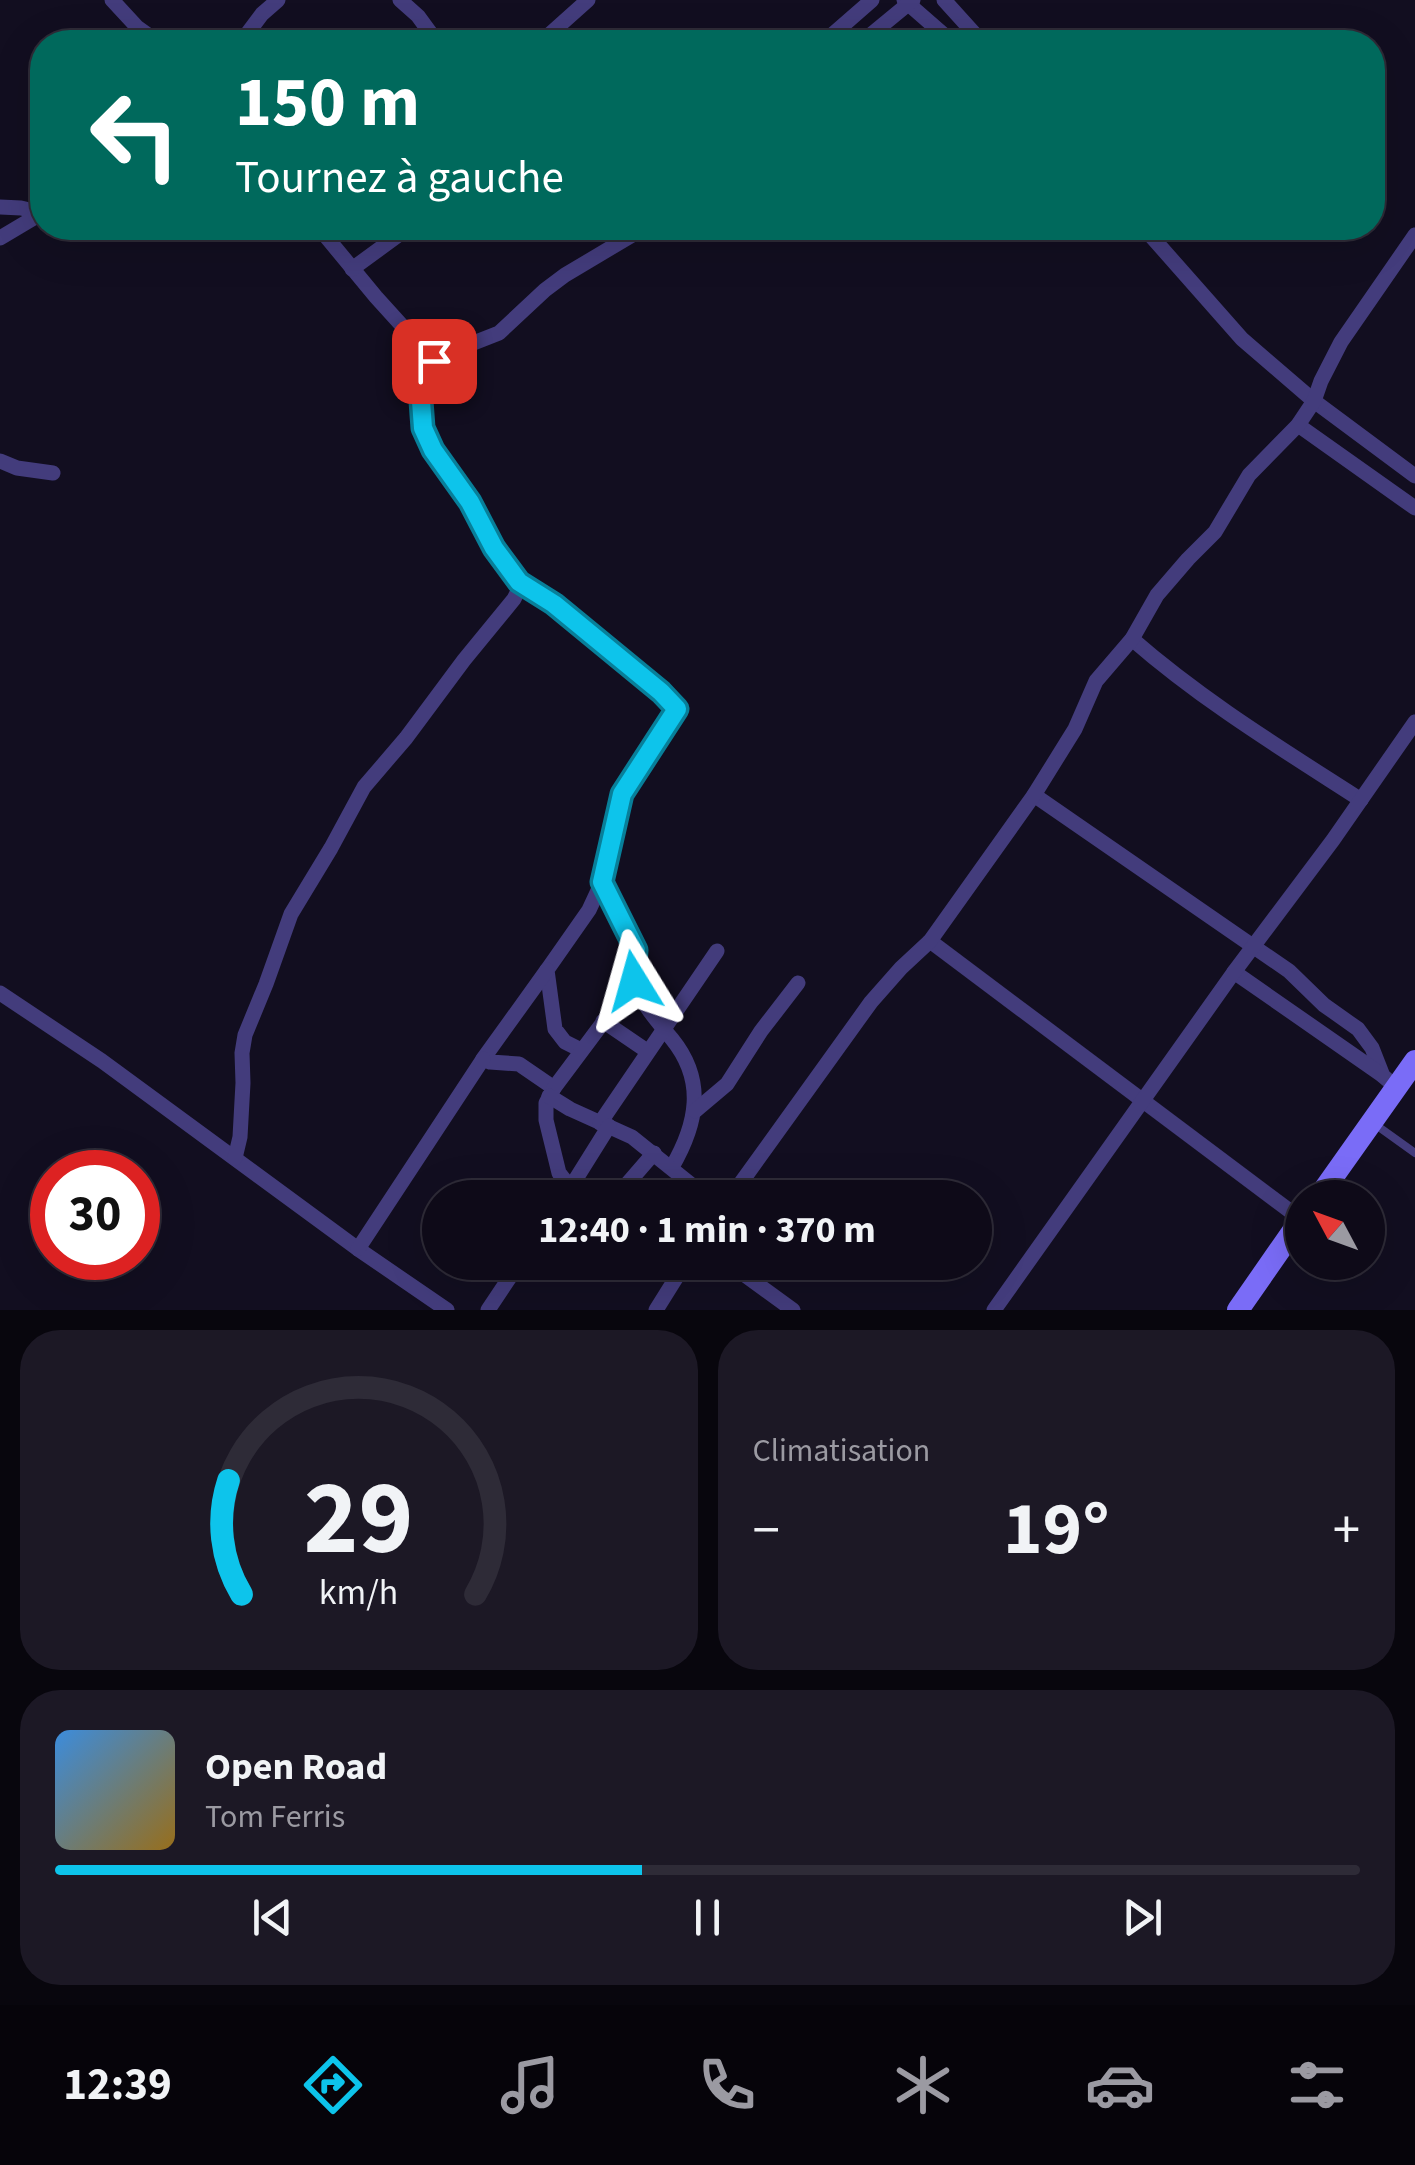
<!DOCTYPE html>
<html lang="fr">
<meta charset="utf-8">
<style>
:root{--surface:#0e0a18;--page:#1c1825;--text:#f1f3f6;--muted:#9b9aa2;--line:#2e2b37;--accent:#0dc4eb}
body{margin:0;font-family:"Source Sans 3",sans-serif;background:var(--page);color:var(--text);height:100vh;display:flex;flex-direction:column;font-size:38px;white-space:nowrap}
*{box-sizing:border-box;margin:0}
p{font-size:32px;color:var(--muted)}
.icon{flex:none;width:55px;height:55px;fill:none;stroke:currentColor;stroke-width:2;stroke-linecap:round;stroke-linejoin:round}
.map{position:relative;height:1310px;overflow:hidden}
.panel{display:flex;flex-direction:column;gap:20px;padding:20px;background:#08060d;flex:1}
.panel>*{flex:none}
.guide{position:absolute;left:30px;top:30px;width:1355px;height:210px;border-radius:40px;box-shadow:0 10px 40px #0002,0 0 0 2px var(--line);background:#00695c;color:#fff;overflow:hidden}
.needle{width:65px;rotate:311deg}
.tools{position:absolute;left:1285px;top:1180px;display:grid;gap:20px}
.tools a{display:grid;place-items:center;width:100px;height:100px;border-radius:50%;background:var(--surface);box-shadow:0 10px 40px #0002,0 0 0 2px var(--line);font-size:50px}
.speed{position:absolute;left:30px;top:1150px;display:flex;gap:20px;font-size:50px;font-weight:700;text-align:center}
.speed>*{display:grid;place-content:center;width:130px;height:130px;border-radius:50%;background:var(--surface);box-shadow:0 10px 40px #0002,0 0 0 2px var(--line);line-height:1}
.speed .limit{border:15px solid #d22;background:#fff;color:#111}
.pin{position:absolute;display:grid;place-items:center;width:85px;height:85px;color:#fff;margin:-42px;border-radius:20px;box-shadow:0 5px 15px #0006}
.me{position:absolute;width:110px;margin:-55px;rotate:352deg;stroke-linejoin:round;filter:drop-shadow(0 0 8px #0008)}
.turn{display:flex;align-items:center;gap:35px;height:210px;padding:0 40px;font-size:45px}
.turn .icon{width:130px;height:130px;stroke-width:2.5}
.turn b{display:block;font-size:70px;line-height:85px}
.big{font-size:75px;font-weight:700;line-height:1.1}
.panel .tile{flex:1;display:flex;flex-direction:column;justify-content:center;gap:15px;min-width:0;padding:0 35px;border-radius:40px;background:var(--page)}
.panel .dial{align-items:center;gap:0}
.dial svg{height:260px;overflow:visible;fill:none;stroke:var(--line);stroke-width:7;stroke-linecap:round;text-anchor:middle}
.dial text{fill:var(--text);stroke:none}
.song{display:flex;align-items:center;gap:30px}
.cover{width:120px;height:120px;border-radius:15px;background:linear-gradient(135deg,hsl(210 70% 55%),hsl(40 70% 35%))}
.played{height:10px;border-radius:5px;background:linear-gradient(90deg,var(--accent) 45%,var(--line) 45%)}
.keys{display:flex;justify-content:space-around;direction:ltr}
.heat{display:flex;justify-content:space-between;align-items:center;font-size:55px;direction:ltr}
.panel .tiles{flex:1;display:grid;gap:20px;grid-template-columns:1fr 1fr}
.tile:last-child{grid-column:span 2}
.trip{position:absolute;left:422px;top:1180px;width:570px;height:100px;border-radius:50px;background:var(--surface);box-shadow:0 10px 40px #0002,0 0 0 2px var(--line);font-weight:700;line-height:100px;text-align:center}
.tab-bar{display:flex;height:160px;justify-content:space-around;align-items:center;background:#06040a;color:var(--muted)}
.tab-bar .icon{width:70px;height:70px}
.tab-bar .on{color:var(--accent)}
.tab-bar b{font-size:45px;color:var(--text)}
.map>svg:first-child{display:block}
</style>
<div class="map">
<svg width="1415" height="1310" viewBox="0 0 1415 1310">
<rect width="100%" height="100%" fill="#120e20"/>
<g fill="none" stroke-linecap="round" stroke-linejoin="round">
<polyline stroke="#433c7c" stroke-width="8" points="1376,1125 1415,1153"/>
<g stroke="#433c7c" stroke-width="15">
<polyline points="112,0 137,27 158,42"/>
<polyline points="400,0 418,16 437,42"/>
<polyline points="904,0 952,42"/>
<polyline points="944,0 982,42"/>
<polyline points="241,42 262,14 278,0"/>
<polyline points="541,42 588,0"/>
<polyline points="824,42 872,0"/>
<polyline points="862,42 913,0"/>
<polyline points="0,207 21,208 42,213"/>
<polyline points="319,228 376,297 434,361 448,353 499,333 545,290 565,275 644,228"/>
<polyline points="1144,228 1242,339 1314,401 1415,476"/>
<polyline points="0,238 42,213"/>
<polyline points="352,269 408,228"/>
<polyline points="434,361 421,401 423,428 433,450 470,502 494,549 519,582 554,604 661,692 677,709 622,794 602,882 589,910 547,970 555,1029 565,1042 581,1050"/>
<polyline points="1298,425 1415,508"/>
<polyline points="0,461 17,468 53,473"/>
<path d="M1132,639C1203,701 1282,749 1361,800"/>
<polyline points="1034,795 1289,971 1324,1005 1358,1029 1372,1048 1383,1076 1396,1087"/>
<path d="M602,882C608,896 615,910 622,924C626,932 635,942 636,951C638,964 631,976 637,989C645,1008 659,1023 672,1039C706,1081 697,1124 672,1167"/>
<polyline points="930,941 1302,1220"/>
<polyline points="547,970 483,1059 490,1062 519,1064 554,1088"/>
<polyline points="1234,972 1382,1075"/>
<polyline points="634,981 554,1088 546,1103 546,1120 559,1173 571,1188 600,1195 614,1193 628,1183 654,1153"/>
<polyline points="0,993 102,1061 358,1249 447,1310"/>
<polyline points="603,1021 647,1051"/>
<polyline points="549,1096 570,1109 632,1137 708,1198"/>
<polyline points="695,1111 727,1084 761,1031 798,983"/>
<polyline points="600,1123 717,951"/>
<polyline points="235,1158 240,1137 243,1083 242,1053 245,1035 266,984 291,914 331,848 364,787 406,738 464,660 514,599 518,591 519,582"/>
<polyline points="564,1198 609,1126"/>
<polyline points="730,1198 871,1002 901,968 930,941 1034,795 1075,729 1096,681 1132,639 1157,595 1188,559 1215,532 1249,475 1298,425 1314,401 1321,381 1341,342 1415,235"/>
<polyline points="358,1249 483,1059"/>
<polyline points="727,1262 793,1310"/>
<polyline points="488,1310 520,1262"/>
<polyline points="656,1310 686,1262"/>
<polyline points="994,1310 1234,972 1333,840 1415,722"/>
</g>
<g stroke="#7a6cf7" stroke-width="22">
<polyline points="1318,1198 1415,1061"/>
<polyline points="1238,1310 1302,1218"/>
</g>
</g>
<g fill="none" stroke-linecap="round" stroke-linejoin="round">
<g stroke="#087f99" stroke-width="25">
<polyline id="route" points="434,361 421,401 423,428 433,450 470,502 494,548 519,582 554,604 661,692 677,709 622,794 602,882 636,950 634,981"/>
</g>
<use href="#route" stroke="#0dc4eb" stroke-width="18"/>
</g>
</svg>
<div class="tools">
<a><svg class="needle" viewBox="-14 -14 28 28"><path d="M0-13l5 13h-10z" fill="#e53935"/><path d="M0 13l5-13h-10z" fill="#9b9aa2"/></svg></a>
</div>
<div class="speed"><div class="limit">30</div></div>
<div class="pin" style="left:434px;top:361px;background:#d93025"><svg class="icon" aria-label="arrive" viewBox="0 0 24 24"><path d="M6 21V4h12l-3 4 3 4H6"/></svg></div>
<svg class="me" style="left:634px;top:981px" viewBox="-20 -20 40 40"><path d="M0-17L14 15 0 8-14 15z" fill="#0dc4eb" stroke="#fff" stroke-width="4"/></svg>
<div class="trip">12:40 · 1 min · 370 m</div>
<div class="guide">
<div class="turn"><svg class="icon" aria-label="left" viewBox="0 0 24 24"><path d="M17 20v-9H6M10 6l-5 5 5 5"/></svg><div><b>150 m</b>Tournez à gauche</div></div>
</div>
</div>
<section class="panel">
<div class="tiles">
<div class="tile dial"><svg viewBox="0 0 100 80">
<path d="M14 69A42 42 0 1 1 86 69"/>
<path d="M14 69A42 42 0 0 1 10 34" stroke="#0dc4eb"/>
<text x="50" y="56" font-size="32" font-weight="700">29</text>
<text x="50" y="72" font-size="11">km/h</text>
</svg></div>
<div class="tile"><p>Climatisation</p>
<div class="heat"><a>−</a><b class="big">19°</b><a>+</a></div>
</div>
<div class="tile">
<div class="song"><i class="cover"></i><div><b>Open Road</b><p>Tom Ferris</p></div></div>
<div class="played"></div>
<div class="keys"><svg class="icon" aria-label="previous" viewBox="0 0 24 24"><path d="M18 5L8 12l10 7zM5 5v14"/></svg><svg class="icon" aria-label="pause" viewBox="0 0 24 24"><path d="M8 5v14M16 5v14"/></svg><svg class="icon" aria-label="next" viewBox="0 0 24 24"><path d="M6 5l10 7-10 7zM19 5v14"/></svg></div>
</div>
</div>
</section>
<nav class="tab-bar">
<b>12:39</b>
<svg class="icon on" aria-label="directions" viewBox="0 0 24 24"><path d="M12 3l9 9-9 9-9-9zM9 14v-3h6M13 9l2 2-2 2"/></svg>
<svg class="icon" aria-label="music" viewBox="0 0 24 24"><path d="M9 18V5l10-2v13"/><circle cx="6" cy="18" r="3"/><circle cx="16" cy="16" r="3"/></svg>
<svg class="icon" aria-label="phone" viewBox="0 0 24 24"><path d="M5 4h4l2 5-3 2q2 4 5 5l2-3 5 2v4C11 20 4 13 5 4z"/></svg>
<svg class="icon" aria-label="climate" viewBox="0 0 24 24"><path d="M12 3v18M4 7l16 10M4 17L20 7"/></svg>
<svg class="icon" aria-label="car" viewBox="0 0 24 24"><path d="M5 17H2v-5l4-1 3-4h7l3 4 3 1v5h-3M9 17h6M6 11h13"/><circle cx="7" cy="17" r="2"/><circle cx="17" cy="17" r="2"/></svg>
<svg class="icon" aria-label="filters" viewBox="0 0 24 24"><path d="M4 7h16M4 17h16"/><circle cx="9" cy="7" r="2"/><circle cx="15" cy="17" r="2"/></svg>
</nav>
